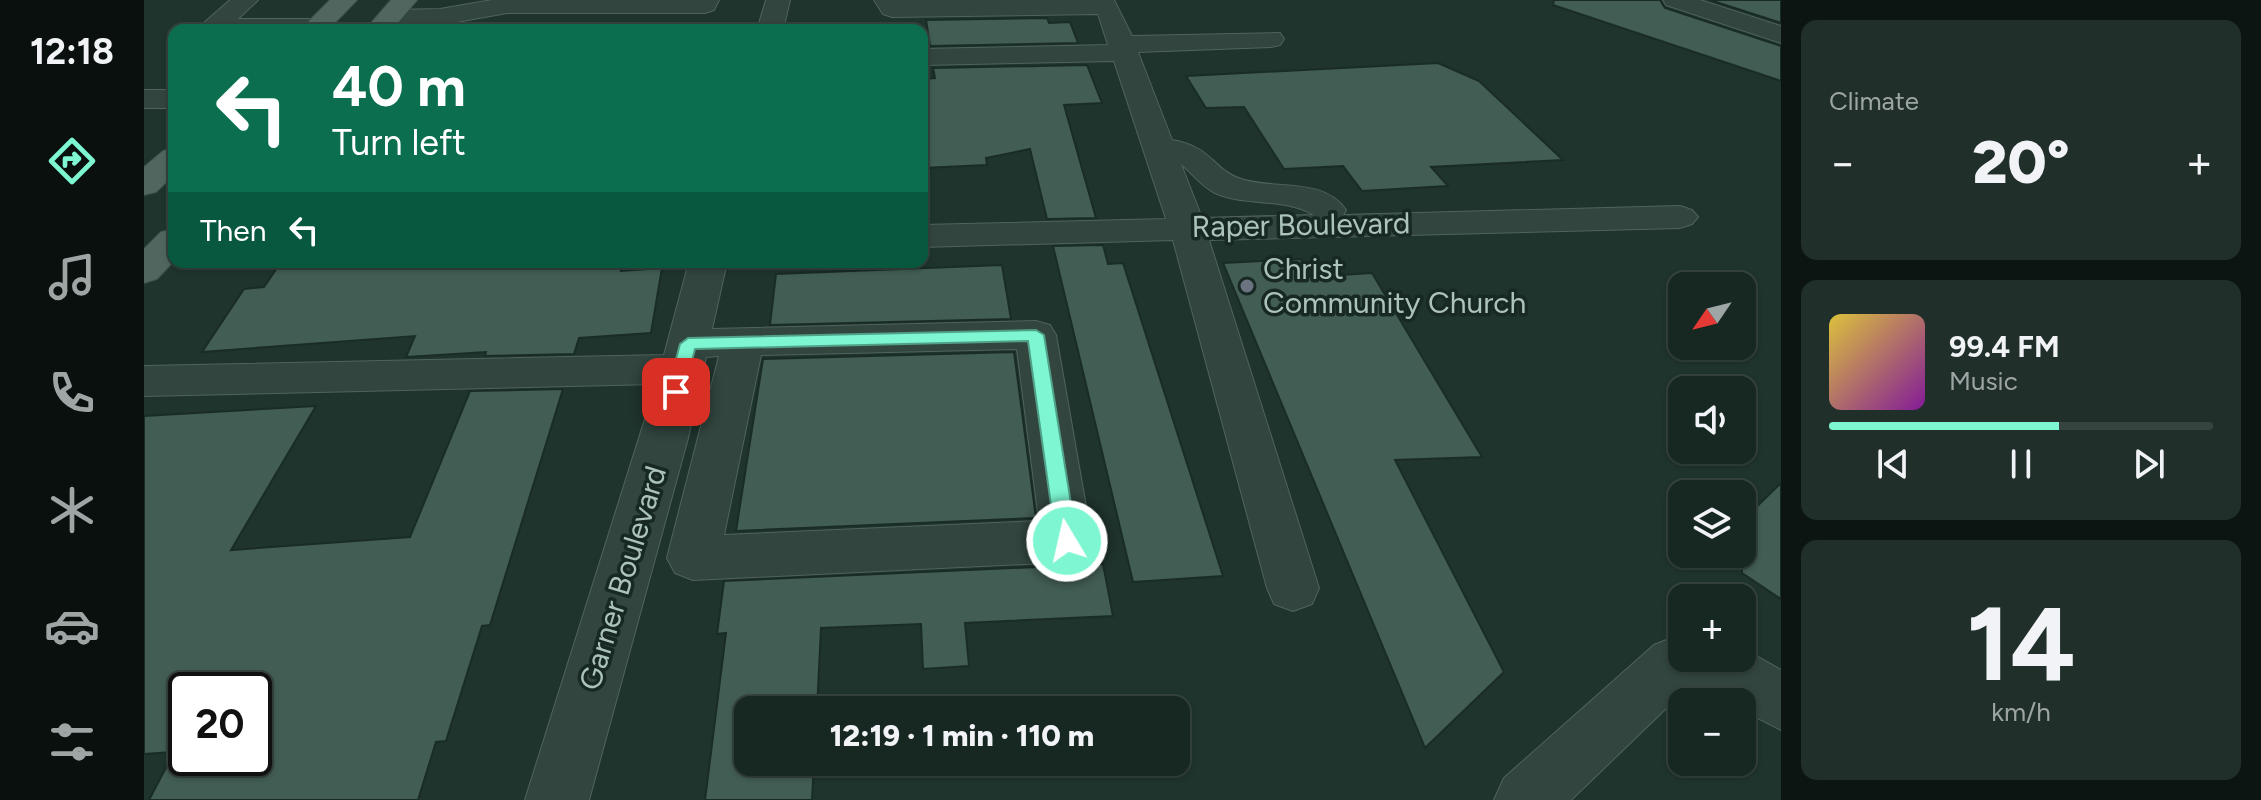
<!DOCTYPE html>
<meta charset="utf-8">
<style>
:root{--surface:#172722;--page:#202f2a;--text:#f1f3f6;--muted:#9ea5a5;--line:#364440;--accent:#7df6d1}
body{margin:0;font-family:Figtree,sans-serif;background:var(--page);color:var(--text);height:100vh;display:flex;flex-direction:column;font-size:30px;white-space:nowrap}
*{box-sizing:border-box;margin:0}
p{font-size:26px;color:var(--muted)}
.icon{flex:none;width:44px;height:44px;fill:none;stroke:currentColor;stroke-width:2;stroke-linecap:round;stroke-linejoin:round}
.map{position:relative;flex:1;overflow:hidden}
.side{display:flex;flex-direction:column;gap:20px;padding:20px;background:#0d1513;width:480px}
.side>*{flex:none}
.guide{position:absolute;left:24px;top:24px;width:760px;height:244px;border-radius:16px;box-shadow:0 2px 6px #0004,0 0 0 2px var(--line);background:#0b6e4f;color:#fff;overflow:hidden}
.needle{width:52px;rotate:235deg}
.tools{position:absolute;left:1524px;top:272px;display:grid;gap:16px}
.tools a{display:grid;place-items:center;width:88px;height:88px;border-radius:16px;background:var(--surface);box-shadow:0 2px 6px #0004,0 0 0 2px var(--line);font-size:40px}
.speed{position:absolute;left:24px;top:672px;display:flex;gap:16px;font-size:40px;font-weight:700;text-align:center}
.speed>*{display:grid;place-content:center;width:104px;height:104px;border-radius:50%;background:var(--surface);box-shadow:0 2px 6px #0004,0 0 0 2px var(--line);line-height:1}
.speed .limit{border:4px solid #111;border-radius:12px;background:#fff;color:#111}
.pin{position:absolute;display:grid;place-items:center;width:68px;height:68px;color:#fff;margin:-34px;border-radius:16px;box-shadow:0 4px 12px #0006}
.me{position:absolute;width:88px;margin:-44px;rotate:351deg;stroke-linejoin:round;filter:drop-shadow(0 0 6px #0008)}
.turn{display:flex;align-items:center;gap:28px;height:168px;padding:0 32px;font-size:36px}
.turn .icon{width:104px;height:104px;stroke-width:2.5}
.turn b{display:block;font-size:56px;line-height:68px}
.then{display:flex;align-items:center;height:76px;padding:0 32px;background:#0003;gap:16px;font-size:30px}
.big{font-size:60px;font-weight:800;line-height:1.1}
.side .widget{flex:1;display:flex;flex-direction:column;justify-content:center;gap:12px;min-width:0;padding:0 28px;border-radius:16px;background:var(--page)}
.side .dial{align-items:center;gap:0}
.dial b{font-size:104px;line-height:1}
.song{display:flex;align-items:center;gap:24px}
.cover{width:96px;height:96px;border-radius:12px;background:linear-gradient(135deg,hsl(50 70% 55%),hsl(290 70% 35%))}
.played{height:8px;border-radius:4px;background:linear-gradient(90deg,var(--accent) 60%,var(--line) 60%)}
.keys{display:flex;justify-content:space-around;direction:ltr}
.heat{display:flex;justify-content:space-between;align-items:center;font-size:44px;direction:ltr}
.trip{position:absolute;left:590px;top:696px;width:456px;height:80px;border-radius:16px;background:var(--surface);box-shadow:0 2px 6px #0004,0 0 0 2px var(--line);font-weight:800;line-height:80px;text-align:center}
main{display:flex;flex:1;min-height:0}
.menu{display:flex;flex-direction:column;width:144px;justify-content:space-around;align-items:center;background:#09100e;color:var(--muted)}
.menu .icon{width:56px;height:56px}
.menu .active{color:var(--accent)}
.menu b{font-size:36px;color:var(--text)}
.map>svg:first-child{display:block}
</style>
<main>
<nav class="menu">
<b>12:18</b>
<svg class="icon active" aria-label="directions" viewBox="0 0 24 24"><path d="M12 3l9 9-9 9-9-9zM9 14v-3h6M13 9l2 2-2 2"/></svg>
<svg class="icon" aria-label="music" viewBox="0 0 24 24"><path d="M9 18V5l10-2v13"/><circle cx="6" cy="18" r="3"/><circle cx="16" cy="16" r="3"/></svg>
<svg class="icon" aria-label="phone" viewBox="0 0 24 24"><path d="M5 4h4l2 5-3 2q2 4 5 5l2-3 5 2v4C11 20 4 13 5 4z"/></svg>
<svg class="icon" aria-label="climate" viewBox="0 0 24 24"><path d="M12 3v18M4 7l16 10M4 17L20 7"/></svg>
<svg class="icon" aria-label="car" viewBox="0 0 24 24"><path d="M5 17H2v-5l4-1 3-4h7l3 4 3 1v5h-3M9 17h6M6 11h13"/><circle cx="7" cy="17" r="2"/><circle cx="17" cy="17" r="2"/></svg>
<svg class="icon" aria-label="filters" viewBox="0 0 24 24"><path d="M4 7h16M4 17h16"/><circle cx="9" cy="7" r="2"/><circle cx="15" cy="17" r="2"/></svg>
</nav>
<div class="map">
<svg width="1637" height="800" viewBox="0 0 1637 800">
<rect width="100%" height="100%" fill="#1f342d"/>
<g fill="#425d53" stroke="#1a2c26" stroke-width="2">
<polygon points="1410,0 1516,0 1521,8 1637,46 1637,81 1409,5"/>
<polygon points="1566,0 1637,0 1637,23"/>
<polygon points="903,18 905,23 926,22 934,43 786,46 782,20"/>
<polygon points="1294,63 1335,81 1419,160 1287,167 1304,186 1218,191 1199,166 1140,169 1100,107 1062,108 1042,76"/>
<polygon points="943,65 958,103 920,105 952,218 903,219 886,149 842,158 843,165 778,168 778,79 791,78 789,68"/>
<polygon points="959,245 964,264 979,263 1079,576 989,582 909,246"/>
<polygon points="1157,259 1166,277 1228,273 1338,457 1251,460 1360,672 1281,748 1079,263"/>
<polygon points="137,262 479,262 477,271 518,268 507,333 435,338 430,354 341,356 342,352 262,357 271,336 58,352 100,289 120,287"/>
<polygon points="858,265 867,319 626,325 632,274"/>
<polygon points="870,352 892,518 592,531 619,359"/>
<polygon points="419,389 346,625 338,626 302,741 292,742 274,800 5,800 27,758 110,758 110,690 42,690 42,751 0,754 0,416 172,406 87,550 266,537 326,391"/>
<polygon points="1637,483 1637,599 1598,573 1598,521"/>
<polygon points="959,564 969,616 821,623 825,666 779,669 777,624 677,628 673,710 604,710 604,762 670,762 668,800 561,800 582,633 573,634 580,581"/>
</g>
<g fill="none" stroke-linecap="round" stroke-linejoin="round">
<g stroke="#50645d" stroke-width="2">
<g id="minor">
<polygon points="86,0 114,0 94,19 172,19 185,27 183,30 67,30 61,22"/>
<polygon points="348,0 575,0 570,10 561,13 363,13 296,25 245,26 232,18 245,10 296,9"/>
<polygon points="622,0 646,0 639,30 613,30"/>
<path d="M730,0H970L988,36L1136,33L1140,39L1136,45L1127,47L994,52L1028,140C1069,147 1069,170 1097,179C1130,190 1180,177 1202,210L1199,215L1536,206L1548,210L1554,217L1548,224L1536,228L1065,240L1175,588L1168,604L1149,611L1130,604L1123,588L1029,240L778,247V225L1022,219L970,61L778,65V49L964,45L954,14L748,17L739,14ZM1037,164C1048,173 1057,186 1071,193C1102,207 1140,197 1170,215L1058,218Z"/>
<polygon points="1519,0 1556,0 1637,26 1637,43 1522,5"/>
<rect x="0" y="90" width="30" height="18"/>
<path d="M545,262H583L568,329L892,321L906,325L912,335L948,541L941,556L923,562L549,580L531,573L523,558L575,356L562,357L544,438L445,800H381L512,384L0,396V366L520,355ZM873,349L895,521L580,535L617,355Z"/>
<polygon points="1530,637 1538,638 1538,658 1598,658 1598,648 1637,670 1637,730 1598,710 1598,702 1541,690 1427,800 1350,800 1360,778 1510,645"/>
</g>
</g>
<g stroke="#3c4f49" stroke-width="2">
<g id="major">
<polygon points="186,0 213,0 184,30 156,30"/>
<polygon points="247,0 273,0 248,30 221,30"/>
<polygon points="30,148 30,175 12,192 0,195 0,167 19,151"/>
<polygon points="30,229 30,261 13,279 0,283 0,249 17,232"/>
</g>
</g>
<use href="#minor" fill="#32453f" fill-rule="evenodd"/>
<use href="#major" fill="#50665e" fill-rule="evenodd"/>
</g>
<polygon fill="#7df6d1" stroke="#51a088" stroke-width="2" points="892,330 900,335 933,541 923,550 912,541 884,341 551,349 539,397 526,397 523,392 536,344 544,338"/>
<circle fill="#6b7280" stroke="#182924" stroke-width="3" cx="1103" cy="286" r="8"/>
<g text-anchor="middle" stroke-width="7" stroke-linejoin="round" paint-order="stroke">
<g font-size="30" fill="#acc3bc" stroke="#182924">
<text transform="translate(1157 225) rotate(-1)" y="10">Raper Boulevard</text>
<text transform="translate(479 578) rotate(-73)" y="10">Garner Boulevard</text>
</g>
<g font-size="30" fill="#acc3bc" stroke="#182924" text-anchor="start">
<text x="1119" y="279">Christ<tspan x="1119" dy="34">Community Church</tspan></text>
</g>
</g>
</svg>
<div class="tools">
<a><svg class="needle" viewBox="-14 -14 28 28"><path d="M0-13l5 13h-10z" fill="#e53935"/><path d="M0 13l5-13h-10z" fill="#9ea5a5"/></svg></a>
<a><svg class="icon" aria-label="sound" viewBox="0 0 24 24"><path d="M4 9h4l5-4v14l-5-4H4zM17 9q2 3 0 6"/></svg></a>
<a><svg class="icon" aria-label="layers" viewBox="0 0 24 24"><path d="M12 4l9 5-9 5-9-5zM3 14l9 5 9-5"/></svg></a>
<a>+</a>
<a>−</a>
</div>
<div class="speed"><div class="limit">20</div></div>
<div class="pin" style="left:532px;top:392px;background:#d93025"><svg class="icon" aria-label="arrive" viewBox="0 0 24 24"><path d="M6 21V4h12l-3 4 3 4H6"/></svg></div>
<svg class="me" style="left:923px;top:541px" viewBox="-20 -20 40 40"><circle r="17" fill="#7df6d1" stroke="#fff" stroke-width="3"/><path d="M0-11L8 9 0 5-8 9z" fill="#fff"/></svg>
<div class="trip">12:19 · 1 min · 110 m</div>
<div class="guide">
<div class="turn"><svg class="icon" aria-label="left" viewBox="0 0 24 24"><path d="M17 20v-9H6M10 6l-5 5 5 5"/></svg><div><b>40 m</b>Turn left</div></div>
<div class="then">Then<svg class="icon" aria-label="left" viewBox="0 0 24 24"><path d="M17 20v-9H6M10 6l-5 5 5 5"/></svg></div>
</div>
</div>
<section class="side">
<div class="widget"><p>Climate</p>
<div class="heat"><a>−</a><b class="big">20°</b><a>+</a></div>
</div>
<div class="widget">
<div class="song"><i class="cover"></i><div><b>99.4 FM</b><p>Music</p></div></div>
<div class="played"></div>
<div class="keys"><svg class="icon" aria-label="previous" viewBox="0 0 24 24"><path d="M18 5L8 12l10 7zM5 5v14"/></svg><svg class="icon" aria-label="pause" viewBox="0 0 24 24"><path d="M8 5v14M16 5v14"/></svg><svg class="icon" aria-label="next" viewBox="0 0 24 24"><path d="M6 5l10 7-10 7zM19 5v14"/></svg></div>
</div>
<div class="widget dial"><b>14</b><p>km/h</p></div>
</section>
</main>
